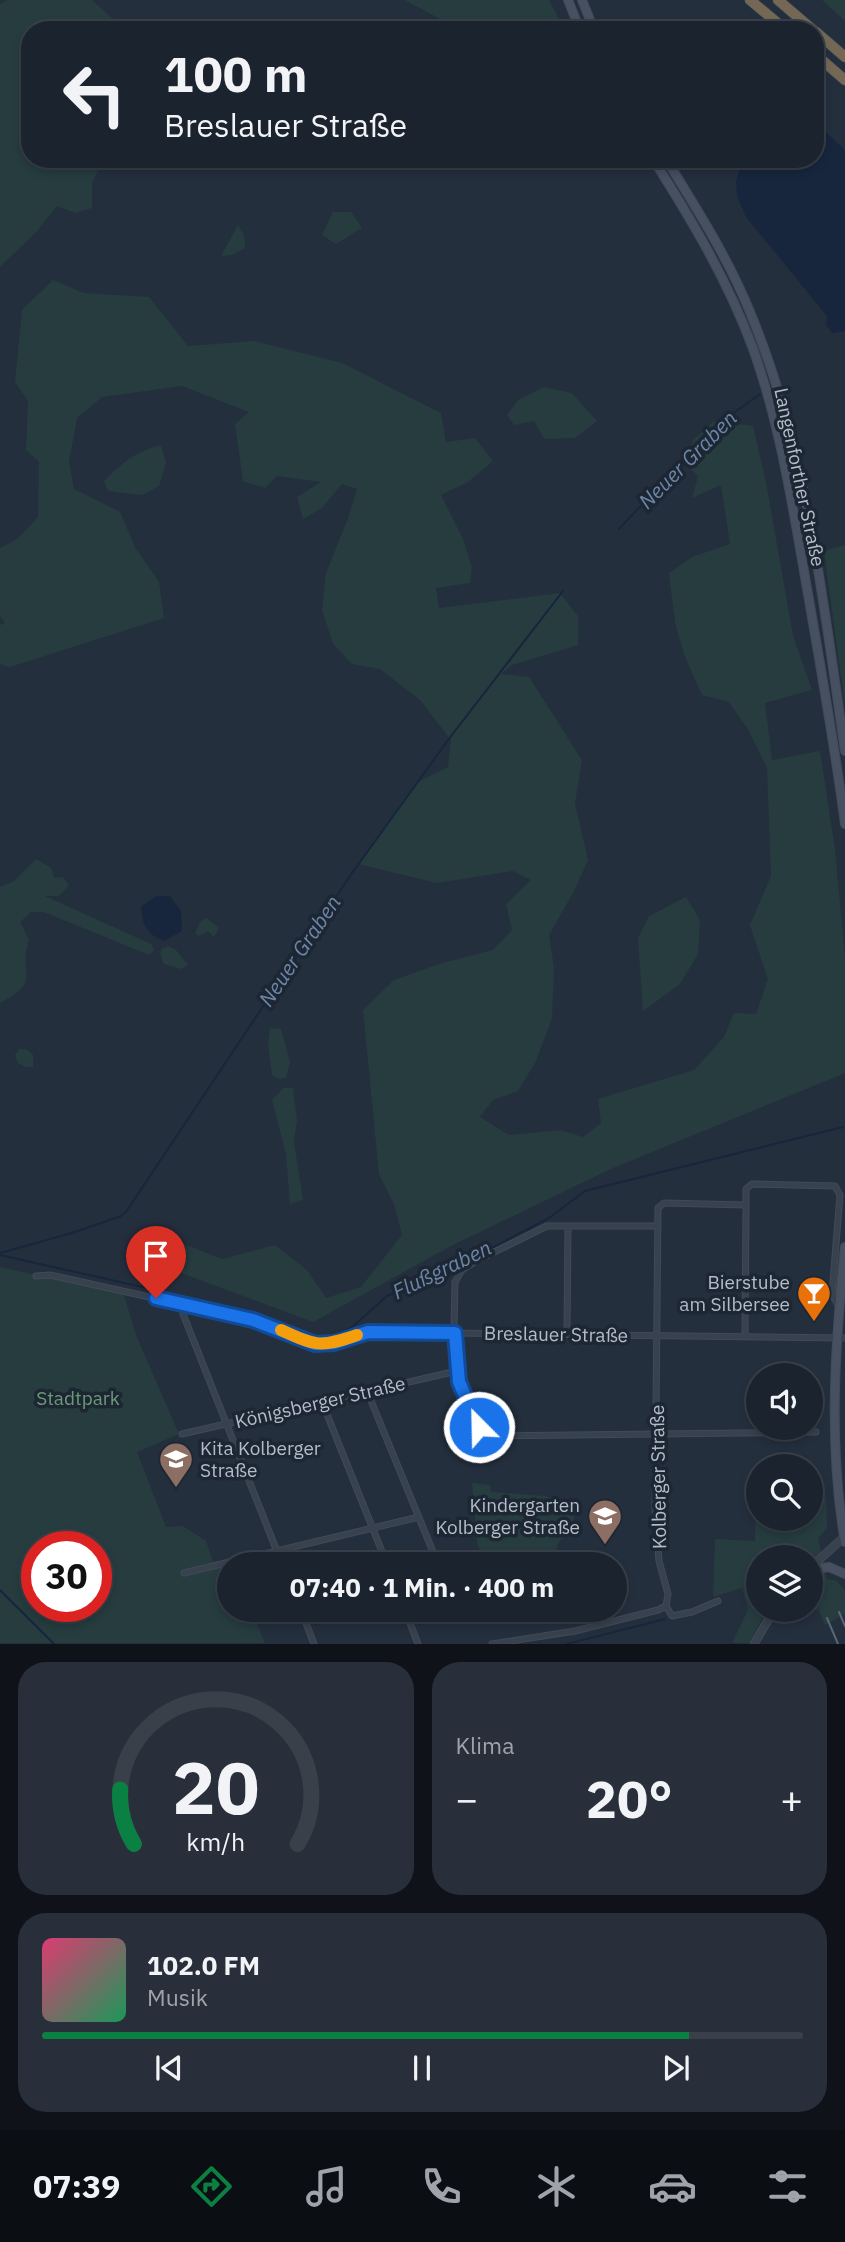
<!DOCTYPE html>
<html lang="de">
<meta charset="utf-8">
<style>
:root{--surface:#1b232e;--page:#282f3a;--text:#f1f3f6;--muted:#a0a4aa;--line:#39404a;--accent:#0b8043}
body{margin:0;font-family:"IBM Plex Sans",sans-serif;background:var(--page);color:var(--text);height:100vh;display:flex;flex-direction:column;font-size:26px;white-space:nowrap}
*{box-sizing:border-box;margin:0}
p{font-size:23px;color:var(--muted)}
.icon{flex:none;width:38px;height:38px;fill:none;stroke:currentColor;stroke-width:2;stroke-linecap:round;stroke-linejoin:round}
.map{position:relative;height:1644px;overflow:hidden}
.drawer{display:flex;flex-direction:column;gap:18px;padding:18px;background:#0f1319;flex:1}
.drawer>*{flex:none}
.banner{position:absolute;left:21px;top:21px;width:803px;height:147px;border-radius:28px;box-shadow:0 4px 10px #0003,0 0 0 2px var(--line);background:#1b232e;color:var(--text);overflow:hidden}
.tools{position:absolute;left:746px;top:1363px;display:grid;gap:14px}
.tools a{display:grid;place-items:center;width:77px;height:77px;border-radius:50%;background:var(--surface);box-shadow:0 4px 10px #0003,0 0 0 2px var(--line);font-size:35px}
.speed{position:absolute;left:21px;top:1531px;display:flex;gap:14px;font-size:35px;font-weight:700;text-align:center}
.speed>*{display:grid;place-content:center;width:91px;height:91px;border-radius:50%;background:var(--surface);box-shadow:0 4px 10px #0003,0 0 0 2px var(--line);line-height:1}
.speed .limit{border:10px solid #d22;background:#fff;color:#111}
.pin{position:absolute;display:grid;place-items:center;width:60px;height:60px;color:#fff;margin:-72px -30px;border-radius:50% 50% 50% 0;rotate:-45deg;box-shadow:0 0 7px #0007}
.pin .icon{rotate:45deg}
.me{position:absolute;width:77px;margin:-38px;rotate:337deg;stroke-linejoin:round;filter:drop-shadow(0 0 5px #0008)}
.turn{display:flex;align-items:center;gap:24px;height:147px;padding:0 28px;font-size:32px}
.turn .icon{width:91px;height:91px;stroke-width:2.5}
.turn b{display:block;font-size:49px;line-height:60px}
.big{font-size:52px;font-weight:700;line-height:1.1}
.drawer .widget{flex:1;display:flex;flex-direction:column;justify-content:center;gap:10px;min-width:0;padding:0 24px;border-radius:28px;background:var(--page)}
.drawer .dial{align-items:center;gap:0}
.dial svg{height:182px;overflow:visible;fill:none;stroke:var(--line);stroke-width:7;stroke-linecap:round;text-anchor:middle}
.dial text{fill:var(--text);stroke:none}
.song{display:flex;align-items:center;gap:21px}
.cover{width:84px;height:84px;border-radius:10px;background:linear-gradient(135deg,hsl(340 70% 55%),hsl(150 70% 35%))}
.played{height:7px;border-radius:4px;background:linear-gradient(90deg,var(--accent) 85%,var(--line) 85%)}
.keys{display:flex;justify-content:space-around;direction:ltr}
.heat{display:flex;justify-content:space-between;align-items:center;font-size:38px;direction:ltr}
.drawer .tiles{flex:1;display:grid;gap:18px;grid-template-columns:1fr 1fr}
.widget:last-child{grid-column:span 2}
.trip{position:absolute;left:217px;top:1552px;width:410px;height:70px;border-radius:35px;background:var(--surface);box-shadow:0 4px 10px #0003,0 0 0 2px var(--line);font-weight:700;line-height:70px;text-align:center}
.dock{display:flex;height:112px;justify-content:space-around;align-items:center;background:#0b0e12;color:var(--muted)}
.dock .icon{width:49px;height:49px}
.dock .selected{color:var(--accent)}
.dock b{font-size:32px;color:var(--text)}
.map>svg:first-child{display:block}
</style>
<div class="map">
<svg width="845" height="1644" viewBox="0 0 845 1644">
<rect width="100%" height="100%" fill="#242f3e"/>
<g fill="#263c3f" fill-rule="evenodd">
<polygon points="7,0 92,0 125,30 30,30 30,159 103,159 92,183 92,208 75,213 57,206 37,231 0,267 0,4"/>
<polygon points="405,0 549,0 563,26 557,30 493,30 451,25"/>
<polygon points="822,0 845,0 845,21"/>
<polygon points="333,212 351,212 362,228 336,244 322,235"/>
<polygon points="238,225 244,235 245,248 232,255 221,256"/>
<polygon points="53,280 84,293 149,297 188,346 254,341 342,363 441,413 446,442 475,438 493,461 468,482 441,495 463,539 472,567 470,583 436,588 439,608 560,593 578,616 578,645 512,665 501,674 529,677 582,760 575,803 588,860 573,893 549,935 554,968 552,1018 536,1061 518,1091 493,1100 480,1117 509,1135 561,1130 583,1137 601,1123 598,1099 694,1070 724,1037 734,1013 756,1014 768,979 750,925 771,876 767,768 749,731 729,702 702,695 685,657 675,623 669,573 692,557 730,544 721,485 692,498 698,476 687,465 693,440 714,421 753,426 766,482 793,636 812,690 765,703 772,760 820,751 835,849 845,960 845,1073 613,1168 451,1246 313,1322 138,1257 149,1230 222,1259 275,1245 307,1270 326,1298 361,1287 402,1235 394,1204 379,1174 363,1010 394,980 442,963 493,950 512,930 506,904 531,880 513,871 437,883 358,864 416,783 448,767 451,740 420,700 380,669 352,664 333,644 322,610 326,573 348,518 357,489 342,484 322,508 303,519 297,497 321,482 277,476 265,488 243,481 235,424 249,412 182,386 102,397 77,418 69,462 74,489 120,512 135,547 159,582 164,618 10,667 0,664 0,625 5,623 0,616 0,548 17,539 38,517 39,462 26,450 28,401 15,382 22,310"/>
<polygon points="544,387 572,393 597,421 575,438 544,439 534,421 514,425 507,415 518,400"/>
<path d="M161,445L166,463L159,486L142,495L108,491L104,481C122,463 136,451 161,445Z"/>
<polygon points="845,545 845,707 824,551"/>
<path d="M36,859L51,868L54,878L63,877L69,885L59,896H45L151,944L154,950L149,955L44,912H31L20,922L29,940C17,973 44,981 0,1003V887L14,881Z"/>
<polygon points="686,897 700,920 698,954 680,984 643,1011 638,939 649,916"/>
<polygon points="207,918 219,928 214,937 208,931 199,936 195,933 201,921"/>
<polygon points="168,946 176,950 188,965 181,969 164,964 160,954 162,949"/>
<polygon points="270,1028 281,1029 290,1062 286,1078 279,1079 272,1075 268,1044"/>
<polygon points="19,1049 26,1049 33,1055 33,1067 26,1067 18,1063 15,1055"/>
<polygon points="283,1088 293,1088 297,1120 294,1142 303,1200 290,1204 286,1154 272,1100"/>
<path d="M0,1267L124,1295L136,1335L179,1434L137,1452L166,1527L183,1526L206,1541L213,1562L229,1558L232,1564H229V1610H251L265,1643H0ZM37,1547H96V1606H37Z"/>
<polygon points="472,1483 490,1485 491,1492 546,1496 576,1508 572,1528 558,1543 554,1564 485,1564 477,1543"/>
<polygon points="826,1498 827,1528 818,1538 827,1579 837,1581 845,1590 845,1614 825,1625 818,1609 810,1613 807,1610 810,1610 810,1558 758,1558 758,1610 767,1610 749,1643 732,1643 748,1610 742,1588 713,1597 715,1539 755,1541 756,1499 758,1519 810,1519 810,1499"/>
</g>
<g fill="#17263c">
<polygon points="816,123 845,150 845,331 832,333 826,325 827,316 746,217 737,196 736,182 742,159 816,159"/>
<path d="M156,896H170L181,911L182,931L164,941C147,935 142,924 141,907Z"/>
</g>
<g fill="none" stroke-linecap="round" stroke-linejoin="round">
<g stroke="#17263c" stroke-width="2">
<polyline points="619,529 717,425 760,394"/>
<polyline points="0,1253 72,1233 121,1216 126,1212 350,876 448,740 563,591"/>
<polyline points="0,1255 249,1311 318,1338 325,1338 351,1328 387,1296 465,1262 549,1218 585,1191 843,1127"/>
<polyline points="0,1590 54,1644"/>
<polyline points="567,1644 665,1619"/>
</g>
<g stroke="#414a57" stroke-width="7">
<g id="minor">
<polyline points="658,1226 547,1226 476,1261 462,1270 455,1282 454,1327 457,1341 457,1371 459,1382 481,1431 491,1436 816,1432"/>
<polyline points="36,1276 50,1275 253,1320 315,1344 334,1343 368,1332 845,1338"/>
<polyline points="182,1303 183,1314 282,1564"/>
<polyline points="567,1334 568,1226"/>
<polyline points="745,1336 746,1205"/>
<polyline points="367,1391 438,1564"/>
<polyline points="322,1402 387,1564"/>
<polyline points="182,1434 457,1371"/>
<polyline points="184,1573 419,1517"/>
<polyline points="666,1606 668,1594 659,1561 655,1508 658,1208 664,1203 746,1205 746,1189 752,1184 835,1186 840,1195 832,1294 839,1307"/>
<polyline points="666,1606 672,1616 692,1612 718,1601"/>
<polyline points="301,1610 314,1644"/>
<polyline points="405,1610 418,1644"/>
<polyline points="492,1644 575,1631 658,1610 666,1606"/>
</g>
</g>
<g stroke="#414a57" stroke-width="9">
<g id="tertiary">
<polyline points="810,1568 844,1537"/>
<polyline points="754,1644 774,1610"/>
</g>
</g>
<g stroke="#414a57" stroke-width="10">
<g id="secondary">
<polyline points="568,0 580,30"/>
<polyline points="582,0 594,30"/>
<path d="M653,159C691,219 727,279 752,346C781,426 793,510 808,594C821,670 835,747 845,824"/>
<path d="M666,159C697,209 728,258 750,312C808,452 823,603 845,751"/>
<path d="M845,1247C835,1345 828,1444 845,1542"/>
<polyline points="810,1570 829,1567 845,1574"/>
</g>
</g>
<g stroke="#434c59" stroke-width="11">
<g id="motorway">
<polyline points="750,0 786,30"/>
<polyline points="778,0 813,30"/>
<polyline points="816,32 845,57"/>
<polyline points="816,55 845,80"/>
</g>
</g>
<use href="#minor" stroke="#38414e" stroke-width="5"/>
<use href="#tertiary" stroke="#38414e" stroke-width="7"/>
<use href="#secondary" stroke="#465061" stroke-width="8"/>
<use href="#motorway" stroke="#746855" stroke-width="10"/>
<g stroke="#5a6575" stroke-width="2">
<polyline points="839,1612 845,1626"/>
<polyline points="827,1618 838,1644"/>
</g>
</g>
<g fill="none" stroke-linecap="round" stroke-linejoin="round">
<g stroke="#114b97" stroke-width="18">
<polyline id="route" points="156,1298 253,1320 315,1344 334,1343 368,1332 455,1333 459,1382 479,1427"/>
</g>
<use href="#route" stroke="#1a73e8" stroke-width="12"/>
<path stroke="#f59e0b" stroke-width="12" d="M281,1330C316,1346 320,1348 357,1335"/>
</g>
<defs>
<g id="bar-pin" transform="scale(1.75)"><path d="M0 17L-7.5 6A9.5 9.5 0 1 1 7.5 6Z" fill="#e8710a" stroke="#1d2633"/><path d="M-6-5H6L.8 .8V4.5H3.5V6h-7V4.5H-.8V.8Z" fill="#fff"/></g>
<g id="school-pin" transform="scale(1.75)"><path d="M0 17L-7.5 6A9.5 9.5 0 1 1 7.5 6Z" fill="#8d6e63" stroke="#1d2633"/><path d="M0-5L7-2L0 1L-7-2ZM-4 1L0 2.5L4 1V4Q0 6-4 4Z" fill="#fff"/></g>
</defs>
<g fill-rule="evenodd">
<use href="#bar-pin" x="814" y="1293"/>
<use href="#school-pin" x="176" y="1459"/>
<use href="#school-pin" x="605" y="1516"/>
</g>
<g text-anchor="middle" stroke-width="7" stroke-linejoin="round" paint-order="stroke">
<g font-size="19" fill="#b4bcc9" stroke="#1d2633">
<text transform="translate(800 477) rotate(78)" y="7">Langenforther Straße</text>
<text transform="translate(556 1334) rotate(1)" y="7">Breslauer Straße</text>
<text transform="translate(320 1402) rotate(-13)" y="7">Königsberger Straße</text>
<text transform="translate(658 1477) rotate(-91)" y="7">Kolberger Straße</text>
</g>
<g font-size="19" fill="#b4bcc9" stroke="#1d2633" text-anchor="end">
<text x="790" y="1289">Bierstube<tspan x="790" dy="22">am Silbersee</tspan></text>
<text x="200" y="1455" text-anchor="start">Kita Kolberger<tspan x="200" dy="22">Straße</tspan></text>
<text x="580" y="1512">Kindergarten<tspan x="580" dy="22">Kolberger Straße</tspan></text>
</g>
<g font-size="19" fill="#6b9a76" stroke="#1d2633">
<text x="78" y="1405">Stadtpark</text>
</g>
<g font-size="21" font-style="italic" fill="#6d86a8" stroke="#1d2633">
<text transform="translate(688 460) rotate(-45)" y="7">Neuer Graben</text>
<text transform="translate(300 951) rotate(-56)" y="7">Neuer Graben</text>
<text transform="translate(442 1270) rotate(-26)" y="7">Flußgraben</text>
</g>
</g>
</svg>
<div class="tools">
<a><svg class="icon" aria-label="sound" viewBox="0 0 24 24"><path d="M4 9h4l5-4v14l-5-4H4zM17 9q2 3 0 6"/></svg></a>
<a><svg class="icon" aria-label="search" viewBox="0 0 24 24"><circle cx="10" cy="10" r="6"/><path d="M15 15l6 6"/></svg></a>
<a><svg class="icon" aria-label="layers" viewBox="0 0 24 24"><path d="M12 4l9 5-9 5-9-5zM3 14l9 5 9-5"/></svg></a>
</div>
<div class="speed"><div class="limit">30</div></div>
<div class="pin" style="left:156px;top:1298px;background:#d93025"><svg class="icon" aria-label="arrive" viewBox="0 0 24 24"><path d="M6 21V4h12l-3 4 3 4H6"/></svg></div>
<svg class="me" style="left:479px;top:1427px" viewBox="-20 -20 40 40"><circle r="17" fill="#1a73e8" stroke="#fff" stroke-width="3"/><path d="M0-11L8 9 0 5-8 9z" fill="#fff"/></svg>
<div class="trip">07:40 · 1 Min. · 400 m</div>
<div class="banner">
<div class="turn"><svg class="icon" aria-label="left" viewBox="0 0 24 24"><path d="M17 20v-9H6M10 6l-5 5 5 5"/></svg><div><b>100 m</b>Breslauer Straße</div></div>
</div>
</div>
<section class="drawer">
<div class="tiles">
<div class="widget dial"><svg viewBox="0 0 100 80">
<path d="M14 69A42 42 0 1 1 86 69"/>
<path d="M14 69A42 42 0 0 1 8 45" stroke="#0b8043"/>
<text x="50" y="56" font-size="32" font-weight="700">20</text>
<text x="50" y="72" font-size="11">km/h</text>
</svg></div>
<div class="widget"><p>Klima</p>
<div class="heat"><a>−</a><b class="big">20°</b><a>+</a></div>
</div>
<div class="widget">
<div class="song"><i class="cover"></i><div><b>102.0 FM</b><p>Musik</p></div></div>
<div class="played"></div>
<div class="keys"><svg class="icon" aria-label="previous" viewBox="0 0 24 24"><path d="M18 5L8 12l10 7zM5 5v14"/></svg><svg class="icon" aria-label="pause" viewBox="0 0 24 24"><path d="M8 5v14M16 5v14"/></svg><svg class="icon" aria-label="next" viewBox="0 0 24 24"><path d="M6 5l10 7-10 7zM19 5v14"/></svg></div>
</div>
</div>
</section>
<nav class="dock">
<b>07:39</b>
<svg class="icon selected" aria-label="directions" viewBox="0 0 24 24"><path d="M12 3l9 9-9 9-9-9zM9 14v-3h6M13 9l2 2-2 2"/></svg>
<svg class="icon" aria-label="music" viewBox="0 0 24 24"><path d="M9 18V5l10-2v13"/><circle cx="6" cy="18" r="3"/><circle cx="16" cy="16" r="3"/></svg>
<svg class="icon" aria-label="phone" viewBox="0 0 24 24"><path d="M5 4h4l2 5-3 2q2 4 5 5l2-3 5 2v4C11 20 4 13 5 4z"/></svg>
<svg class="icon" aria-label="climate" viewBox="0 0 24 24"><path d="M12 3v18M4 7l16 10M4 17L20 7"/></svg>
<svg class="icon" aria-label="car" viewBox="0 0 24 24"><path d="M5 17H2v-5l4-1 3-4h7l3 4 3 1v5h-3M9 17h6M6 11h13"/><circle cx="7" cy="17" r="2"/><circle cx="17" cy="17" r="2"/></svg>
<svg class="icon" aria-label="filters" viewBox="0 0 24 24"><path d="M4 7h16M4 17h16"/><circle cx="9" cy="7" r="2"/><circle cx="15" cy="17" r="2"/></svg>
</nav>
